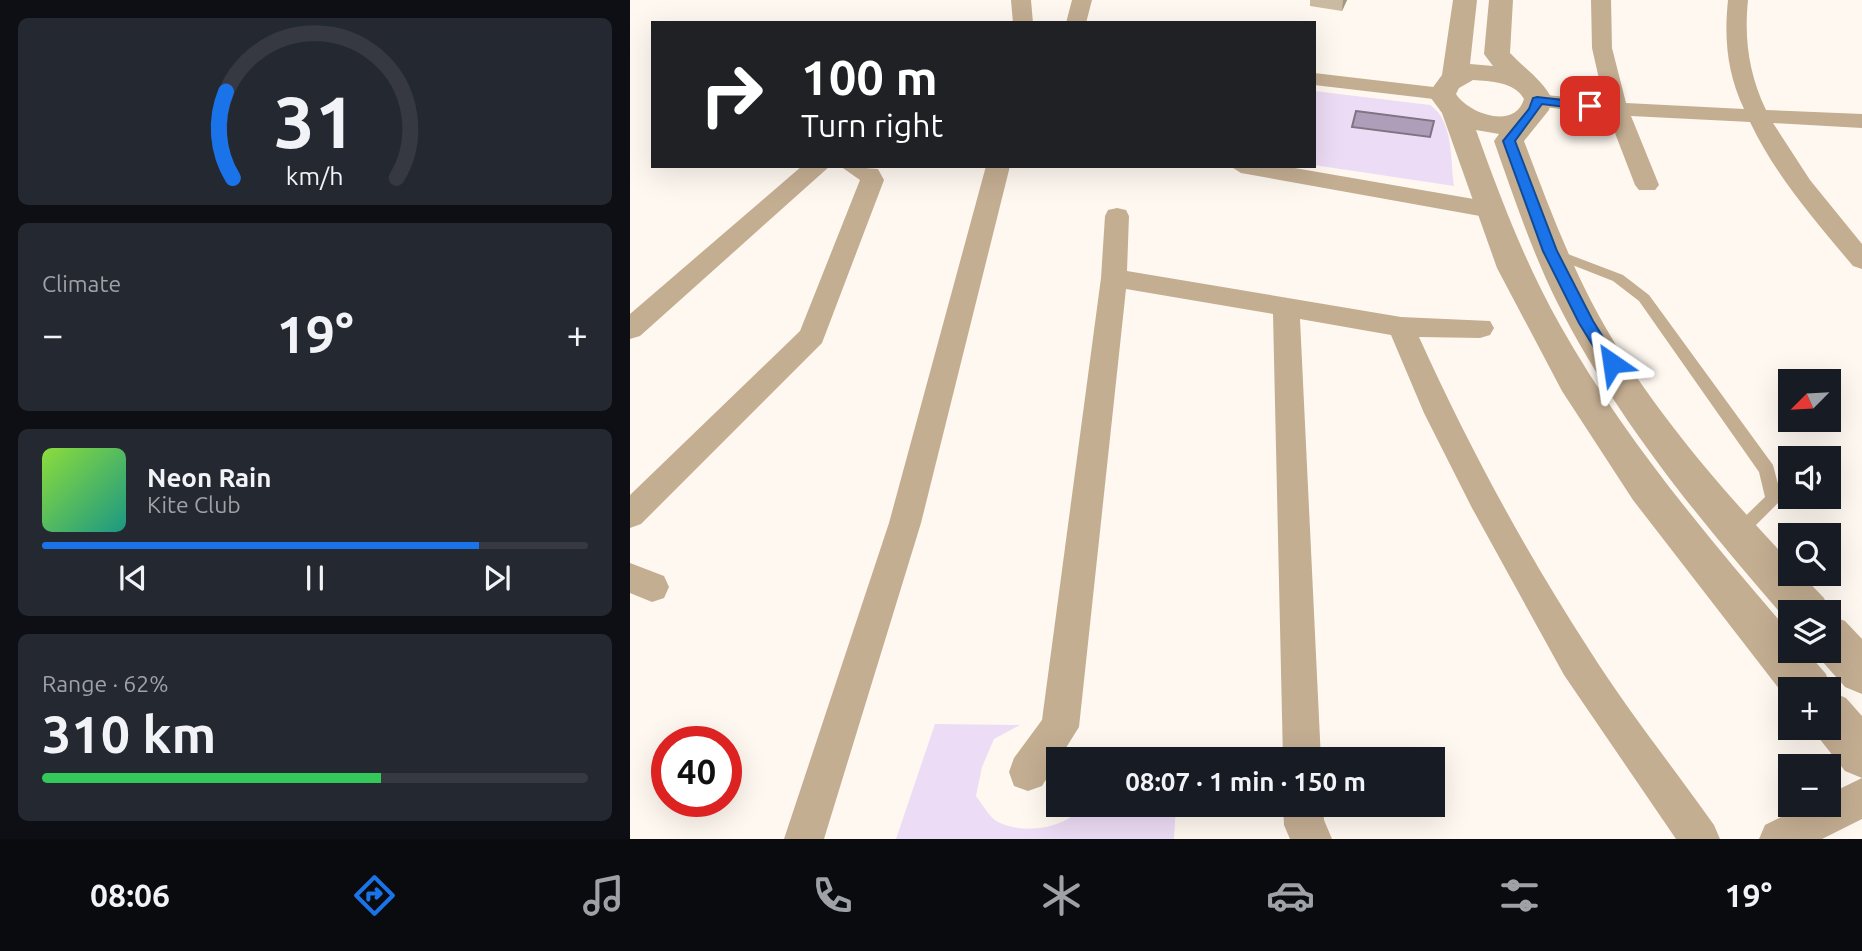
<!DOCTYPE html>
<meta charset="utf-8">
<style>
:root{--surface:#171b24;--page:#242831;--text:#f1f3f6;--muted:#9ea1a6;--line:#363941;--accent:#1a73e8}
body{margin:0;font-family:Ubuntu,sans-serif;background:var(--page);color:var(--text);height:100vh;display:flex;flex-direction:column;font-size:26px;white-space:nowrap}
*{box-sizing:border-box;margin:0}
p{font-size:23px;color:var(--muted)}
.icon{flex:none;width:38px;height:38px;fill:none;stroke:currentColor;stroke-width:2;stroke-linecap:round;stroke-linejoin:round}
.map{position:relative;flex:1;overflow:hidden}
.drawer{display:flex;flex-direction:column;gap:18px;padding:18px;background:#0d0f14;width:630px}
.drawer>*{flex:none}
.hud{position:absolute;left:21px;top:21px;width:665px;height:147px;border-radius:0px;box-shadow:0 7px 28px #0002;background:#202124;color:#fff;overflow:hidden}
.needle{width:46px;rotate:246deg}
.tools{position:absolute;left:1148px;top:369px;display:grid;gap:14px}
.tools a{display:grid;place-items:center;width:63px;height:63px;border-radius:0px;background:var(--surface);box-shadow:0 7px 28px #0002;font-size:35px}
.speed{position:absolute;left:21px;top:726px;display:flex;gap:14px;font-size:35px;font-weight:700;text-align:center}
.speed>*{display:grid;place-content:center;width:91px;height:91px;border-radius:50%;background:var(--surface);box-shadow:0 7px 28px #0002;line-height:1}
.speed .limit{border:10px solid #d22;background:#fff;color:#111}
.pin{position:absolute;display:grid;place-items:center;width:60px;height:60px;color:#fff;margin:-30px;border-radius:14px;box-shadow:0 4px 10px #0006}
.me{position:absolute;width:77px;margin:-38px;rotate:328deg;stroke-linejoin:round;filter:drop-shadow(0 0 5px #0008)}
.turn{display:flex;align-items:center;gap:24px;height:147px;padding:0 35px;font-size:32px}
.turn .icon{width:91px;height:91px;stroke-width:2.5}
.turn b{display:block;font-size:49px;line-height:60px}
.big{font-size:52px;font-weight:700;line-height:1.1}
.drawer .widget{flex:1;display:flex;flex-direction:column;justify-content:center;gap:10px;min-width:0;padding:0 24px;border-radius:10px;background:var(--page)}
.drawer .dial{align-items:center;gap:0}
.dial svg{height:182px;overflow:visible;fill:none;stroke:var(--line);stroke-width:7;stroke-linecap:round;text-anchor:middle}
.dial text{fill:var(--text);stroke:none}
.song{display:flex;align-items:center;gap:21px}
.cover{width:84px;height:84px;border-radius:10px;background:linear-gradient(135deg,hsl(90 70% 55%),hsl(170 70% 35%))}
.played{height:7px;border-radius:4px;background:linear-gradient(90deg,var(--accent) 80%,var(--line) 80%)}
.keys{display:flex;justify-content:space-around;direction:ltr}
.heat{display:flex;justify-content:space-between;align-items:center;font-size:38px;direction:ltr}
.charge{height:10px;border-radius:5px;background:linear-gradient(90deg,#34c759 62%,var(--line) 0)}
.trip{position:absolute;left:416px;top:747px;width:399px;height:70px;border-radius:0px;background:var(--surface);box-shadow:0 7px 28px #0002;font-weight:700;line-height:70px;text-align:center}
.menu{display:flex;height:112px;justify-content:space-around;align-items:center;background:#090b0e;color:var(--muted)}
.menu .icon{width:49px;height:49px}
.menu .selected{color:var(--accent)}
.menu b{font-size:32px;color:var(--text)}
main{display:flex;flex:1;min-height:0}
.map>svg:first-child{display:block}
</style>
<main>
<section class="drawer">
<div class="widget dial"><svg viewBox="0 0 100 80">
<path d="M14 69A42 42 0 1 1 86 69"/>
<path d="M14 69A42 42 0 0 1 11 31" stroke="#1a73e8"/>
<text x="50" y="56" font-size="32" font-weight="700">31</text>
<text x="50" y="72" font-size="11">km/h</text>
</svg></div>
<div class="widget"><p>Climate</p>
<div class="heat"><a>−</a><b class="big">19°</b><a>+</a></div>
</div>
<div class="widget">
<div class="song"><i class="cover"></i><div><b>Neon Rain</b><p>Kite Club</p></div></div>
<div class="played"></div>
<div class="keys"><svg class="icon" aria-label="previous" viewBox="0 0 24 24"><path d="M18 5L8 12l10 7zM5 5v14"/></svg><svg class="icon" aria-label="pause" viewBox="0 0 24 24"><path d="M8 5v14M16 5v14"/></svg><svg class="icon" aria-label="next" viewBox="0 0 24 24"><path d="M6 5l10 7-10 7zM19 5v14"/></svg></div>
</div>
<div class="widget"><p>Range · 62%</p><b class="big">310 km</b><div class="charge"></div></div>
</section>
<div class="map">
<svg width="1232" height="839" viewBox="0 0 1232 839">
<rect width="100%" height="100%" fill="#fef8f0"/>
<g fill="#ecdcf5">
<path d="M684,91L800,105C824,121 820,159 824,186L684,165Z"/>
<path d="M305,724L390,725L364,739L352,767L346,796C352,804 360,818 368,822C393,835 436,829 454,805H546L544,839H266Z"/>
</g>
<polygon fill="#af9eb9" stroke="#807384" stroke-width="2" points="726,111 804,121 800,137 722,127"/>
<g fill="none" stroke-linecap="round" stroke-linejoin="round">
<polygon fill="#c4ae92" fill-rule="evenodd" points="922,248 993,275 1019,295 1143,465 1152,499 1112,539 1106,541 1100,539 1097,534 1135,497 1129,472 1009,301 983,281 917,255 915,252"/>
<g fill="#c4ae92" fill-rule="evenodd">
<polygon points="381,0 401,0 403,23 383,23"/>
<polygon points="442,0 462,0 456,23 436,23"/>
<path d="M961,0H981L982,48L996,103L1114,109C1097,73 1094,39 1098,0H1118C1114,40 1119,74 1136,110L1232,114V128L1143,123L1180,180L1232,244V269L1223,266C1186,222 1145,175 1120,122L1001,116L1029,185L1025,190H1009L1005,185L978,115L899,105L896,100L907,94L974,101L962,48Z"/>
<polygon points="684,73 812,88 823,94 812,100 684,85"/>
<polygon points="172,166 200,166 10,336 0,339 0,314"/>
<polygon points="210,166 248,169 254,180 192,343 11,524 0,528 0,495 170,331 230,180"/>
<polygon points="356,166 380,166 291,523 194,839 154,839 259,523"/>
<polygon points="600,166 653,166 861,202 870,205 873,210 870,215 861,218 611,173"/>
<path d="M487,208L496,210L499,216L497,271L771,317L860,321L864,328L860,335L850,338L789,337C838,445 895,551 960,651C998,711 1043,767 1084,825L1090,839H1046L934,675L842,508L794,413L761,335L670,319L691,760H653L643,314L496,289L449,727L412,786L398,791L384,786L379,772L384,758L412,720L471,278L475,216L478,210Z"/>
<polygon points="0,563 34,576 39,587 34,598 22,602 0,593"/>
<polygon points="1232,778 1232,819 1192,839 1129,839 1135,825 1175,805 1199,805 1199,794"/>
<polygon points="653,805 693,805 694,820 702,839 660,839 654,825"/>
</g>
<path fill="#c4ae92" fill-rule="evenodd" d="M823,0H847L840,64L863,66L854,54L859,0H883L880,53C894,68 914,81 922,99L919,110L894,141C914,194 934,248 960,299C1010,396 1086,483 1160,562V574H1171L1194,598L1200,612L1199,615L1215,621L1232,639V694L1215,687L1183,651H1199V612H1160V624C1073,524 986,420 926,300C901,249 883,195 864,141L869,134L846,130C870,197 895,263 930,325C993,437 1077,536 1160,633V651H1176L1196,674L1202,692L1216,698L1232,716V778L1215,771L1181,728H1199V690H1160V703L1003,500L932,391L867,268L812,113L798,94L812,75ZM843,80C860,81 885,82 894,99C885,130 839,114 826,94L829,88Z"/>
</g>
<polygon fill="#cbbaa2" points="680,0 717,0 712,11 680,6"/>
<polygon fill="#a59784" points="713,0 717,0 712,11"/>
<polygon fill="#1a73e8" stroke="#114b97" stroke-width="2" points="907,97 960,103 966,106 960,110 912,104 885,141 927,251 963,321 989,363 982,369 976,367 949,323 913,251 873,141 899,109 903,98"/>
</svg>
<div class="tools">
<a><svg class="needle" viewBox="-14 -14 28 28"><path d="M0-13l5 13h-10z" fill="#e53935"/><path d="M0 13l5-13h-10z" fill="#9ea1a6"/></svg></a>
<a><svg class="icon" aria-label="sound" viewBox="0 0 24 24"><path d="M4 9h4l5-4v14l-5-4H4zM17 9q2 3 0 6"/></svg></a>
<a><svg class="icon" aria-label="search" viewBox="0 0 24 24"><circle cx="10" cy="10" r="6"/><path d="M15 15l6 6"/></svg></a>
<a><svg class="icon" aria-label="layers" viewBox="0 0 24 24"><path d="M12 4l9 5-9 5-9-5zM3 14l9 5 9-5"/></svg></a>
<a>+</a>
<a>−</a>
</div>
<div class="speed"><div class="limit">40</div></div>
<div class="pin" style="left:960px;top:106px;background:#d93025"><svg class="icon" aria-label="arrive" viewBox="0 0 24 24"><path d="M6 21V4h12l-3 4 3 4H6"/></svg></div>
<svg class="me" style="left:982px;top:363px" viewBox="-20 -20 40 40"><path d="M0-17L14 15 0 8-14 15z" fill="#1a73e8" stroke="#fff" stroke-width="4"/></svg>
<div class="trip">08:07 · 1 min · 150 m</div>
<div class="hud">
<div class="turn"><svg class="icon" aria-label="right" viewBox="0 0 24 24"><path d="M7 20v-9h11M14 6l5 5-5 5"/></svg><div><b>100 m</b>Turn right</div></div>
</div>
</div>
</main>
<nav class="menu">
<b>08:06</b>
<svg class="icon selected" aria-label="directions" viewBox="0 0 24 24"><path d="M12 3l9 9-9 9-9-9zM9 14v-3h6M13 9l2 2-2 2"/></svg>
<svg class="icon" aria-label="music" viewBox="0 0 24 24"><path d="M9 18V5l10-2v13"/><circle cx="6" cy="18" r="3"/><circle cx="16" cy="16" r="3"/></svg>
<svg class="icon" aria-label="phone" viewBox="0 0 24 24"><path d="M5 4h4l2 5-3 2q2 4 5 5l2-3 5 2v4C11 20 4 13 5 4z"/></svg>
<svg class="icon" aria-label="climate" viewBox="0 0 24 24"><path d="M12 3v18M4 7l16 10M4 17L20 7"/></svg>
<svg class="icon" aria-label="car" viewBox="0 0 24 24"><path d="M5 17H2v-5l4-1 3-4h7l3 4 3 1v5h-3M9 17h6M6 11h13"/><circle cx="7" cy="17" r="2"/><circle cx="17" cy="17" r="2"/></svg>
<svg class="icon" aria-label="filters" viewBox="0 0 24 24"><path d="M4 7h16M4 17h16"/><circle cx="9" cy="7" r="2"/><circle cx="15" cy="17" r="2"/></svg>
<b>19°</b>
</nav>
